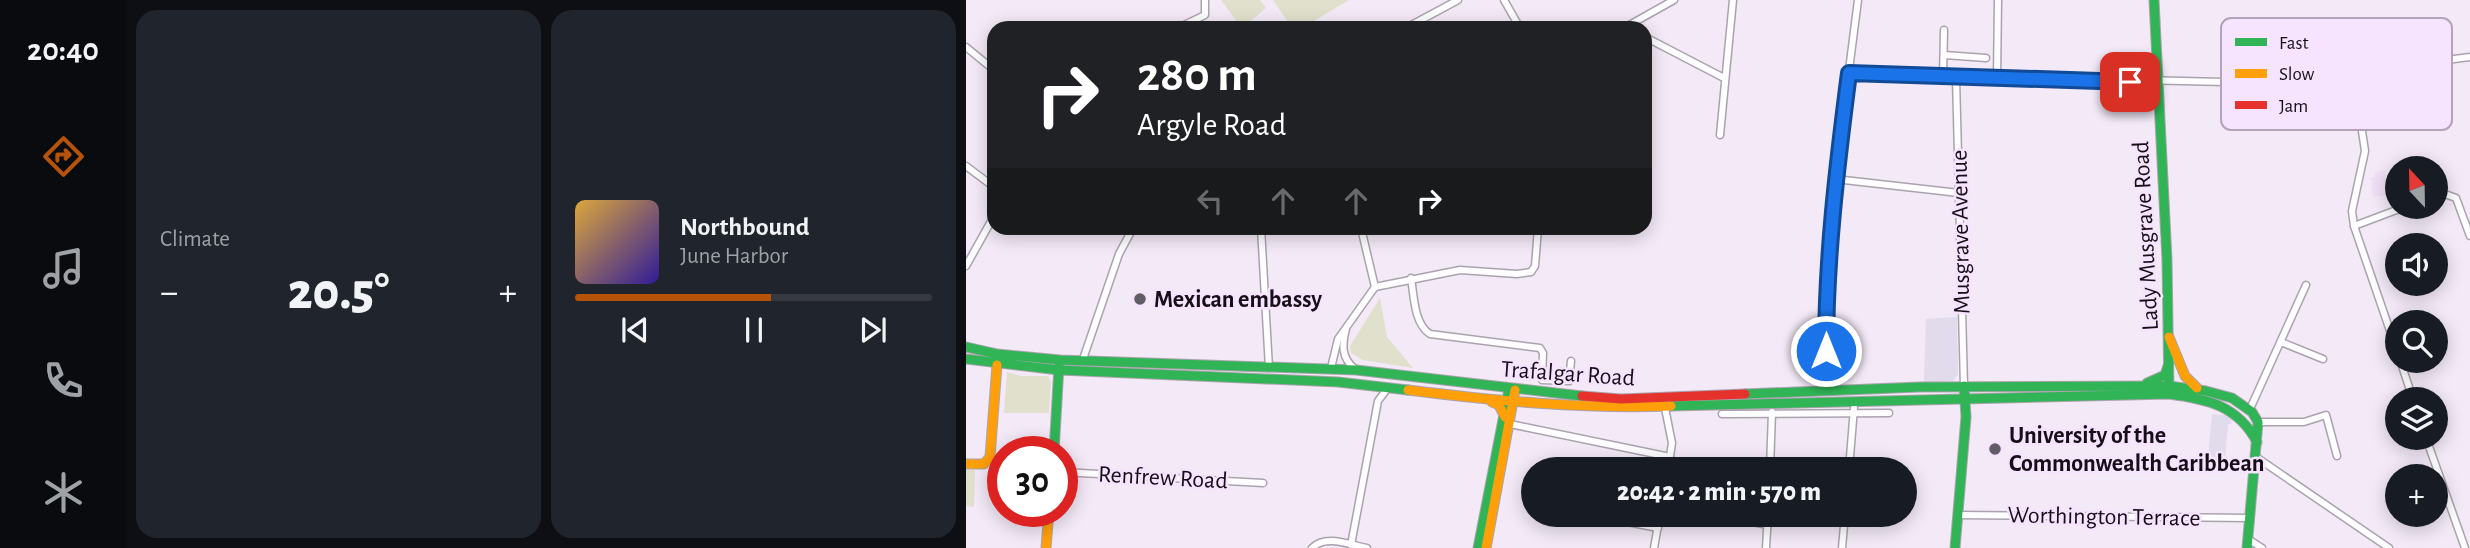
<!DOCTYPE html>
<meta charset="utf-8">
<style>
:root{--surface:#171b24;--page:#20242c;--text:#f1f3f6;--muted:#9ea1a6;--line:#363941;--accent:#b45309}
body{margin:0;font-family:"Alegreya Sans",sans-serif;background:var(--page);color:var(--text);height:100vh;display:flex;flex-direction:column;font-size:26px;white-space:nowrap}
*{box-sizing:border-box;margin:0}
p{font-size:23px;color:var(--muted)}
.icon{flex:none;width:38px;height:38px;fill:none;stroke:currentColor;stroke-width:2;stroke-linecap:round;stroke-linejoin:round}
.map{position:relative;flex:1;overflow:hidden}
.sheet{display:flex;flex-direction:column;gap:10px;padding:10px;background:#0d0f14;width:840px}
.sheet>*{flex:none}
.hud{position:absolute;left:21px;top:21px;width:665px;height:214px;border-radius:21px;box-shadow:0 4px 18px #0003;background:#202124;color:#fff;overflow:hidden}
.needle{width:46px;rotate:338deg}
.tools{position:absolute;left:1419px;top:156px;display:grid;gap:14px}
.tools a{display:grid;place-items:center;width:63px;height:63px;border-radius:50%;background:var(--surface);box-shadow:0 4px 18px #0003;font-size:35px}
.speed{position:absolute;left:21px;top:436px;display:flex;gap:14px;font-size:35px;font-weight:700;text-align:center}
.speed>*{display:grid;place-content:center;width:91px;height:91px;border-radius:50%;background:var(--surface);box-shadow:0 4px 18px #0003;line-height:1}
.speed .limit{border:10px solid #d22;background:#fff;color:#111}
.pin{position:absolute;display:grid;place-items:center;width:60px;height:60px;color:#fff;margin:-30px;border-radius:14px;box-shadow:0 4px 10px #0006}
.me{position:absolute;width:77px;margin:-38px;rotate:0deg;stroke-linejoin:round;filter:drop-shadow(0 0 5px #0008)}
.turn{display:flex;align-items:center;gap:24px;height:147px;padding:0 35px;font-size:32px}
.turn .icon{width:91px;height:91px;stroke-width:2.5}
.turn b{display:block;font-size:49px;line-height:60px}
.lanes{display:flex;align-items:center;height:66px;padding:0 35px;background:#0003;justify-content:center;gap:35px;direction:ltr}
.lanes .off{opacity:.35}
.big{font-size:52px;font-weight:800;line-height:1.1}
.sheet .card{flex:1;display:flex;flex-direction:column;justify-content:center;gap:10px;min-width:0;padding:0 24px;border-radius:21px;background:var(--page)}
.song{display:flex;align-items:center;gap:21px}
.cover{width:84px;height:84px;border-radius:10px;background:linear-gradient(135deg,hsl(40 70% 55%),hsl(250 70% 35%))}
.played{height:7px;border-radius:4px;background:linear-gradient(90deg,var(--accent) 55%,var(--line) 55%)}
.keys{display:flex;justify-content:space-around;direction:ltr}
.heat{display:flex;justify-content:space-between;align-items:center;font-size:38px;direction:ltr}
.sheet .tiles{flex:1;display:grid;gap:10px;grid-template-columns:repeat(2,1fr)}
.trip{position:absolute;left:555px;top:457px;width:396px;height:70px;border-radius:35px;background:var(--surface);box-shadow:0 4px 18px #0003;font-weight:800;line-height:70px;text-align:center}
main{display:flex;flex:1;min-height:0}
.tab-bar{display:flex;flex-direction:column;width:126px;justify-content:space-around;align-items:center;background:#090b0e;color:var(--muted)}
.tab-bar .icon{width:49px;height:49px}
.tab-bar .current{color:var(--accent)}
.tab-bar b{font-size:32px;color:var(--text)}
.map>svg:first-child{display:block}
</style>
<main>
<nav class="tab-bar">
<b>20:40</b>
<svg class="icon current" aria-label="directions" viewBox="0 0 24 24"><path d="M12 3l9 9-9 9-9-9zM9 14v-3h6M13 9l2 2-2 2"/></svg>
<svg class="icon" aria-label="music" viewBox="0 0 24 24"><path d="M9 18V5l10-2v13"/><circle cx="6" cy="18" r="3"/><circle cx="16" cy="16" r="3"/></svg>
<svg class="icon" aria-label="phone" viewBox="0 0 24 24"><path d="M5 4h4l2 5-3 2q2 4 5 5l2-3 5 2v4C11 20 4 13 5 4z"/></svg>
<svg class="icon" aria-label="climate" viewBox="0 0 24 24"><path d="M12 3v18M4 7l16 10M4 17L20 7"/></svg>
</nav>
<section class="sheet">
<div class="tiles">
<div class="card"><p>Climate</p>
<div class="heat"><a>−</a><b class="big">20.5°</b><a>+</a></div>
</div>
<div class="card">
<div class="song"><i class="cover"></i><div><b>Northbound</b><p>June Harbor</p></div></div>
<div class="played"></div>
<div class="keys"><svg class="icon" aria-label="previous" viewBox="0 0 24 24"><path d="M18 5L8 12l10 7zM5 5v14"/></svg><svg class="icon" aria-label="pause" viewBox="0 0 24 24"><path d="M8 5v14M16 5v14"/></svg><svg class="icon" aria-label="next" viewBox="0 0 24 24"><path d="M6 5l10 7-10 7zM19 5v14"/></svg></div>
</div>
</div>
</section>
<div class="map">
<svg width="1504" height="548" viewBox="0 0 1504 548">
<rect width="100%" height="100%" fill="#f3e9f7"/>
<g fill="#e1dbec">
<polygon points="991,317 992,374 987,381 958,383 960,319"/>
<polygon points="1246,414 1266,416 1265,424 1262,424 1259,460 1242,458"/>
</g>
<polygon fill="#f1dff7" points="1419,170 1422,195 1407,197 1405,178 1409,177 1409,172"/>
<g fill="#e0e0cc">
<polygon points="255,0 294,0 300,8 276,28"/>
<polygon points="307,0 383,0 336,28 326,28"/>
<polygon points="414,298 421,337 447,368 397,360 385,353 384,346"/>
<polygon points="41,372 55,376 82,376 85,382 83,413 38,413"/>
<polygon points="0,470 9,470 8,507 0,506"/>
</g>
<g fill="none" stroke-linecap="round" stroke-linejoin="round">
<g stroke="#aaa3ae" stroke-width="9">
<g id="street">
<polyline points="538,0 554,28"/>
<polyline points="212,28 239,15 239,0"/>
<polyline points="440,28 492,0"/>
<polyline points="658,28 708,0"/>
<polyline points="679,37 758,78"/>
<polyline points="0,47 28,70"/>
<polyline points="978,55 1020,58"/>
<polyline points="1387,72 1399,151 1386,211 1388,226 1432,354"/>
<polyline points="883,73 1259,82 1387,72 1504,57"/>
<polyline points="977,77 978,30"/>
<polyline points="990,78 998,386"/>
<polyline points="1031,78 1032,0"/>
<polyline points="754,135 767,0"/>
<polyline points="0,166 28,187"/>
<polyline points="869,179 993,193"/>
<polyline points="1470,195 1479,194 1490,198 1504,236"/>
<polyline points="1388,226 1441,206"/>
<polyline points="295,228 303,368"/>
<polyline points="395,228 409,287"/>
<polyline points="0,266 28,216"/>
<path d="M445,278C448,296 448,324 464,334L574,348L577,353L576,380L603,381L605,361"/>
<polyline points="409,287 494,270 551,274 565,272 569,266 572,228"/>
<path d="M380,329C376,344 375,358 389,369"/>
<polyline points="1315,342 1357,359"/>
<polyline points="1434,360 1447,399"/>
<polyline points="116,362 153,254 167,228"/>
<polyline points="365,368 372,339 409,287"/>
<polyline points="861,390 860,284 869,179 892,0"/>
<polyline points="699,408 706,443 702,469"/>
<polyline points="1284,409 1340,285"/>
<polyline points="756,414 923,413"/>
<polyline points="1292,422 1338,422 1360,415 1371,456"/>
<polyline points="544,424 704,457"/>
<polyline points="1460,438 1499,548"/>
<polyline points="1290,457 1423,548"/>
<polyline points="804,469 806,412"/>
<polyline points="883,469 888,408"/>
<polyline points="96,472 297,483"/>
<polyline points="621,514 692,528"/>
<polyline points="745,514 802,525"/>
<polyline points="992,515 1284,518"/>
<polyline points="1282,539 1296,548"/>
<polyline points="385,545 412,401 421,389"/>
<path d="M346,548C360,534 384,545 401,548"/>
<polyline points="688,548 694,514"/>
<polyline points="800,548 802,514"/>
<polyline points="876,548 879,514"/>
</g>
</g>
<g stroke="#aaa3ae" stroke-width="11">
<g id="fast">
<polyline points="1188,0 1201,260 1203,393"/>
<polyline points="0,347 31,354 94,360 390,370 616,396"/>
<polyline points="0,359 93,370 372,382 442,390"/>
<polyline points="1181,383 1199,375 1203,363"/>
<polyline points="779,394 954,387 1203,386 1240,391 1266,398 1286,412 1292,422 1281,548"/>
<path d="M705,406L1203,394C1242,399 1272,406 1291,442"/>
<polyline points="88,452 93,366"/>
<polyline points="512,548 543,389"/>
<polyline points="989,548 1000,417 998,386"/>
</g>
</g>
<g stroke="#aaa3ae" stroke-width="11">
<g id="slow">
<polyline points="1203,337 1219,376 1231,388"/>
<path d="M442,390C530,401 616,409 705,406"/>
<polyline points="526,402 533,405 539,417"/>
<polyline points="0,464 18,464 24,457 31,365"/>
<polyline points="80,548 83,511"/>
<polyline points="520,548 549,390"/>
</g>
</g>
<g stroke="#aaa3ae" stroke-width="11">
<polyline id="jam" points="616,396 655,399 779,394"/>
</g>
<use href="#street" stroke="#fdfcfe" stroke-width="6"/>
<use href="#fast" stroke="#30b455" stroke-width="9"/>
<use href="#slow" stroke="#ff9f0a" stroke-width="9"/>
<use href="#jam" stroke="#e5322d" stroke-width="9"/>
</g>
<g fill="none" stroke-linecap="round" stroke-linejoin="round">
<g stroke="#114b97" stroke-width="18">
<path id="route" d="M860,351C860,257 871,166 883,73L1164,82"/>
</g>
<use href="#route" stroke="#1a73e8" stroke-width="12"/>
</g>
<g fill="#635b66" stroke="#f6e3fd" stroke-width="2.5">
<circle cx="174" cy="299" r="7"/>
<circle cx="1029" cy="449" r="7"/>
</g>
<g text-anchor="middle" stroke-width="5" stroke-linejoin="round" paint-order="stroke">
<g font-size="24" fill="#160f18" stroke="#f6e3fd">
<text transform="translate(994 232) rotate(-91)" y="8">Musgrave Avenue</text>
<text transform="translate(1179 236) rotate(-93)" y="8">Lady Musgrave Road</text>
<text transform="translate(602 373) rotate(4)" y="8">Trafalgar Road</text>
<text transform="translate(197 477) rotate(3)" y="8">Renfrew Road</text>
<text transform="translate(1138 516) rotate(1)" y="8">Worthington Terrace</text>
</g>
<g font-size="24" font-weight="bold" fill="#160f18" stroke="#f6e3fd" text-anchor="start">
<text x="188" y="307">Mexican embassy</text>
<text x="1043" y="443">University of the<tspan x="1043" dy="28">Commonwealth Caribbean</tspan></text>
</g>
</g>
<rect x="1255" y="18" width="231" height="112" rx="10" fill="#f6e3fd" stroke="#b3a3b8" stroke-width="2"/>
<rect x="1269" y="38" width="32" height="8" fill="#30b455"/>
<rect x="1269" y="69" width="32" height="9" fill="#ff9f0a"/>
<rect x="1269" y="101" width="32" height="8" fill="#e5322d"/>
<g font-size="19" fill="#160f18">
<text x="1313" y="49">Fast</text>
<text x="1313" y="80">Slow</text>
<text x="1313" y="112">Jam</text>
</g>
</svg>
<div class="tools">
<a><svg class="needle" viewBox="-14 -14 28 28"><path d="M0-13l5 13h-10z" fill="#e53935"/><path d="M0 13l5-13h-10z" fill="#9ea1a6"/></svg></a>
<a><svg class="icon" aria-label="sound" viewBox="0 0 24 24"><path d="M4 9h4l5-4v14l-5-4H4zM17 9q2 3 0 6"/></svg></a>
<a><svg class="icon" aria-label="search" viewBox="0 0 24 24"><circle cx="10" cy="10" r="6"/><path d="M15 15l6 6"/></svg></a>
<a><svg class="icon" aria-label="layers" viewBox="0 0 24 24"><path d="M12 4l9 5-9 5-9-5zM3 14l9 5 9-5"/></svg></a>
<a>+</a>
</div>
<div class="speed"><div class="limit">30</div></div>
<div class="pin" style="left:1164px;top:82px;background:#d93025"><svg class="icon" aria-label="arrive" viewBox="0 0 24 24"><path d="M6 21V4h12l-3 4 3 4H6"/></svg></div>
<svg class="me" style="left:860px;top:351px" viewBox="-20 -20 40 40"><circle r="17" fill="#1a73e8" stroke="#fff" stroke-width="3"/><path d="M0-11L8 9 0 5-8 9z" fill="#fff"/></svg>
<div class="trip">20:42 · 2 min · 570 m</div>
<div class="hud">
<div class="turn"><svg class="icon" aria-label="right" viewBox="0 0 24 24"><path d="M7 20v-9h11M14 6l5 5-5 5"/></svg><div><b>280 m</b>Argyle Road</div></div>
<div class="lanes"><svg class="icon off" aria-label="left" viewBox="0 0 24 24"><path d="M17 20v-9H6M10 6l-5 5 5 5"/></svg><svg class="icon off" aria-label="ahead" viewBox="0 0 24 24"><path d="M12 20V5M6 11l6-6 6 6"/></svg><svg class="icon off" aria-label="ahead" viewBox="0 0 24 24"><path d="M12 20V5M6 11l6-6 6 6"/></svg><svg class="icon" aria-label="right" viewBox="0 0 24 24"><path d="M7 20v-9h11M14 6l5 5-5 5"/></svg></div>
</div>
</div>
</main>
